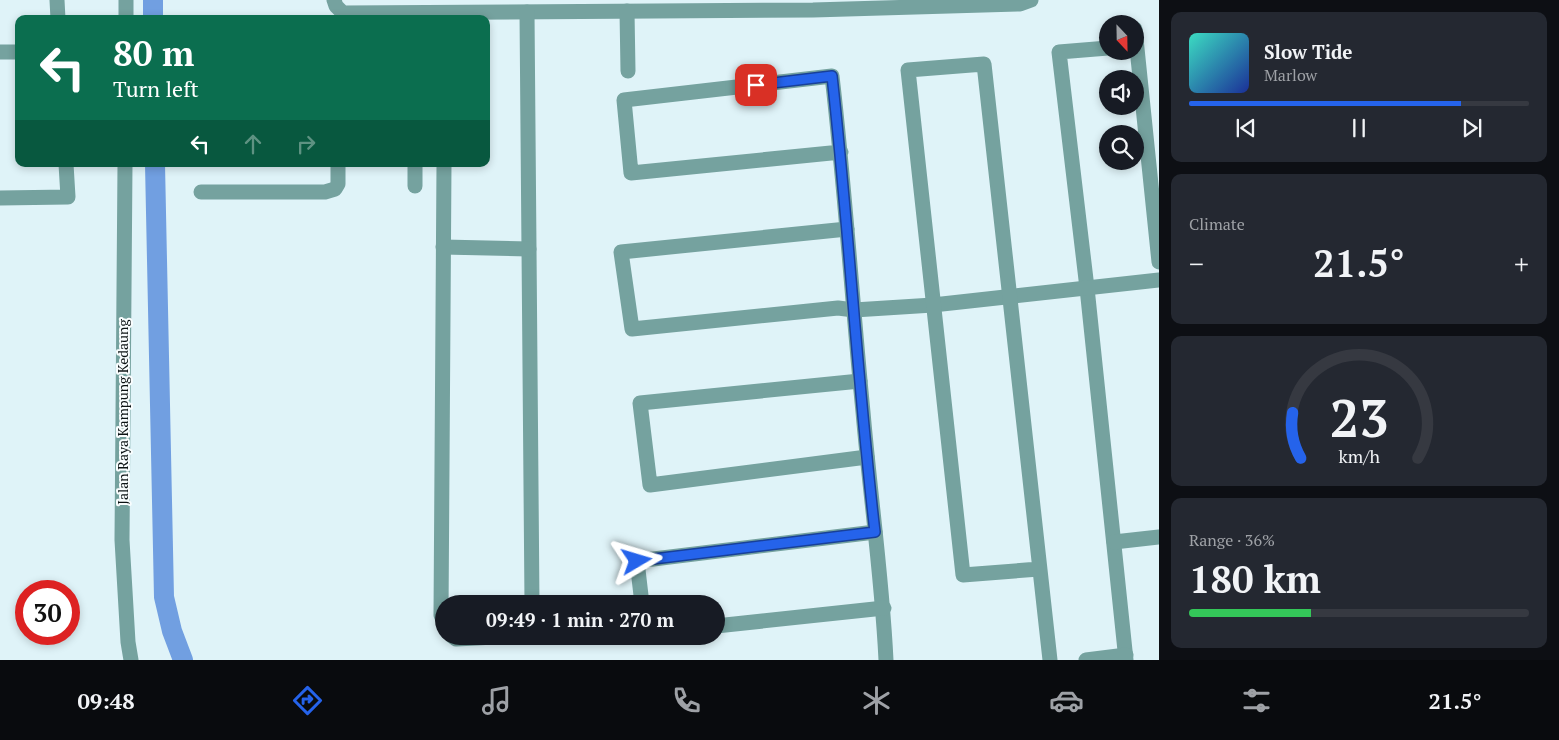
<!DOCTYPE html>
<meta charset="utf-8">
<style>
:root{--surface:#171b24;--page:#242831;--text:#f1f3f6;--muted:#9ea1a6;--line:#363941;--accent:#2563eb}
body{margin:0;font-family:"PT Serif",serif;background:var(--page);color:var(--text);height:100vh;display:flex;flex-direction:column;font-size:19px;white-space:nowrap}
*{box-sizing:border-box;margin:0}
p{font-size:16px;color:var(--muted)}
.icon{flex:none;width:28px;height:28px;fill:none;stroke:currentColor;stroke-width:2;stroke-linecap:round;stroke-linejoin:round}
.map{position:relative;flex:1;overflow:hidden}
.sheet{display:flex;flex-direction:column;gap:12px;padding:12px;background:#0d0f14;width:400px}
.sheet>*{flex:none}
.guide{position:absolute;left:15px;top:15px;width:475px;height:152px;border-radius:10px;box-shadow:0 2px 8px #0003;background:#0b6e4f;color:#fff;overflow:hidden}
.needle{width:32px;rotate:158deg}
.buttons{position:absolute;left:1099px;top:15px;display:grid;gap:10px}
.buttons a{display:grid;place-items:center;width:45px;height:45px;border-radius:50%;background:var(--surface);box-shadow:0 2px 8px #0003;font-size:25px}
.speed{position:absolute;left:15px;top:580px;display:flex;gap:10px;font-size:25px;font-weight:700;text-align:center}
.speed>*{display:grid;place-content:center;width:65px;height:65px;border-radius:50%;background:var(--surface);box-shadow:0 2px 8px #0003;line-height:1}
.speed .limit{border:8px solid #d22;background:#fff;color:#111}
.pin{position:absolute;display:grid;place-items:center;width:42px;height:42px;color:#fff;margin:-21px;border-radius:10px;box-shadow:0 2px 8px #0006}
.me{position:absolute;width:55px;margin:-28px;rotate:83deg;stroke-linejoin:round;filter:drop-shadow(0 0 4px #0008)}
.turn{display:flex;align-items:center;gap:18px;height:105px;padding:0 15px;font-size:22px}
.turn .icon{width:65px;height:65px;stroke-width:2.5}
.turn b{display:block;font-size:35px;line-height:42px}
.lanes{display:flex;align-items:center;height:48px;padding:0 15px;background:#0003;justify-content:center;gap:25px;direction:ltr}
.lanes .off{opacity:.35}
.big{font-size:38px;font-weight:800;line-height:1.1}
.sheet .tile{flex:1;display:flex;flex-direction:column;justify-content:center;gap:8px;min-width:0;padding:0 18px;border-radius:10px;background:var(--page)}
.sheet .dial{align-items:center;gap:0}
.dial svg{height:130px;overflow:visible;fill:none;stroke:var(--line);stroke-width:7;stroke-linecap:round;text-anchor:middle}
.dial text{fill:var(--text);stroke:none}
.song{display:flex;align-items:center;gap:15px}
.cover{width:60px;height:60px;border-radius:8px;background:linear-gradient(135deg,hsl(170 70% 55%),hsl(230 70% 35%))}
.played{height:5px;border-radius:2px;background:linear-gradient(90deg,var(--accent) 80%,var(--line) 80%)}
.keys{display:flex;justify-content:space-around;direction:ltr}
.heat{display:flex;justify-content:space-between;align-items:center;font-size:28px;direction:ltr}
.charge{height:8px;border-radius:4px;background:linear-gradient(90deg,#34c759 36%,var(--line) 0)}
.trip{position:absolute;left:435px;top:595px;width:290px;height:50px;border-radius:25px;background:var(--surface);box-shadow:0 2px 8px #0003;font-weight:800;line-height:50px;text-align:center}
.tab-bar{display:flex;height:80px;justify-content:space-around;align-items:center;background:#090b0e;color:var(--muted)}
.tab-bar .icon{width:35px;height:35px}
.tab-bar .on{color:var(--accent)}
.tab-bar b{font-size:22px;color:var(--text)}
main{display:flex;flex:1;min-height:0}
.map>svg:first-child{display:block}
</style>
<main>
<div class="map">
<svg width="1159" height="660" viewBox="0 0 1159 660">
<rect width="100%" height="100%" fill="#dff3f8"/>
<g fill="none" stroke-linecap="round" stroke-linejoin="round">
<g stroke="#719fe1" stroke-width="20">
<polyline points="153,0 153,19"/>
<polyline points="155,164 164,597 172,631 183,660"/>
</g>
<g stroke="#75a29f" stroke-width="15">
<polyline points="57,0 58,19"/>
<polyline points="334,0 336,6 343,13 813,10 1020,4 1031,0"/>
<polyline points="627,11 628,71"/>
<polyline points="527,12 532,604"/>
<polyline points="126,19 126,0"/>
<polyline points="1135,29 1159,262"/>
<polyline points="1108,48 1059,52 1087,288 1126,660"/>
<polyline points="0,52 19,52"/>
<path d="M841,152L631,173L624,100L832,76C845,188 852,300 863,412C870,494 882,577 886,660"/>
<polyline points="125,164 122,540 128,642 131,660"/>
<polyline points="415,164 415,186"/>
<polyline points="201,192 325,192 335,189 338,184 338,164"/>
<polyline points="0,198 68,197 66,164"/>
<polyline points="847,229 621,252 632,329 838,308 854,310 933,305 1159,280"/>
<polyline points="443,247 529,249"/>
<polyline points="860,381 640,403 650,485 867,457"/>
<polyline points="1114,542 1159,537"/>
<polyline points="1039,569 963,575 908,70 984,64 1050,660"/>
<polyline points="642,604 637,561 875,532"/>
<polyline points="444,622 441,615 444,164"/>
<polyline points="716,626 884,608"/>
<polyline points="452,636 456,639 517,636"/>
<polyline points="1086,660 1126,655"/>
</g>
</g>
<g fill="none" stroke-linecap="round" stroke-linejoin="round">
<g stroke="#184099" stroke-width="12">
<path id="route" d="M637,561L875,532C857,380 849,228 832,76L756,85"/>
</g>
<use href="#route" stroke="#2563eb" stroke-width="9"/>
</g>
<g text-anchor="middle" stroke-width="4" stroke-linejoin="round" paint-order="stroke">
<g font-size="14" fill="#0a1112" stroke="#f9fdfe">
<text transform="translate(123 412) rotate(-90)" y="5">Jalan Raya Kampung Kedaung</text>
</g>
</g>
</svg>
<div class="buttons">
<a><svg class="needle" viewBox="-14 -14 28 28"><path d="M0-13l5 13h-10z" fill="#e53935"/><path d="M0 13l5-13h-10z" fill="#9ea1a6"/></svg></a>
<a><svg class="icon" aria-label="sound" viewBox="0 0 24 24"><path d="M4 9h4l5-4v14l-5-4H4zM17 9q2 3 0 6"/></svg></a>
<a><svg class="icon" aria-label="search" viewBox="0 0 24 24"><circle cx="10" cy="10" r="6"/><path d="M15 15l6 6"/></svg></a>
</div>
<div class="speed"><div class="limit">30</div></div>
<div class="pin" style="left:756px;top:85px;background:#d93025"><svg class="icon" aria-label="arrive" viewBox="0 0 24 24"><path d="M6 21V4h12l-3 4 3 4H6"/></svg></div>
<svg class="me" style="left:637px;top:561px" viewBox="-20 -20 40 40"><path d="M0-17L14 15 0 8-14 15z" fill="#2563eb" stroke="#fff" stroke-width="4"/></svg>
<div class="trip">09:49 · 1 min · 270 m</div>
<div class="guide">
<div class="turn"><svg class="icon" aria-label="left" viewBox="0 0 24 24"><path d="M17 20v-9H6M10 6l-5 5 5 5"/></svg><div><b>80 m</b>Turn left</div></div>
<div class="lanes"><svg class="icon" aria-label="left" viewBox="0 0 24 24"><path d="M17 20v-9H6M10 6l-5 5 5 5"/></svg><svg class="icon off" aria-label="ahead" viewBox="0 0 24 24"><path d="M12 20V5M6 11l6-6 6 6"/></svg><svg class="icon off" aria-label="right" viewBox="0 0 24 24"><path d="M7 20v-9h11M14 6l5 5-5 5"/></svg></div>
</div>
</div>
<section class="sheet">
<div class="tile">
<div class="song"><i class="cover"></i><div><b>Slow Tide</b><p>Marlow</p></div></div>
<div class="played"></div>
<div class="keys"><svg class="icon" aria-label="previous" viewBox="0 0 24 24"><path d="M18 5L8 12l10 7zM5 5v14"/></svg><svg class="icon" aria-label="pause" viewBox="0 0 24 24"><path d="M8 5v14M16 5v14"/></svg><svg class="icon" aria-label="next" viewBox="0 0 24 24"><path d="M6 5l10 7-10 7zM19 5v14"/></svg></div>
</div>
<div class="tile"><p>Climate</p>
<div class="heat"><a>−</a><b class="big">21.5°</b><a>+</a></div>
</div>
<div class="tile dial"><svg viewBox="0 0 100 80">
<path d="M14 69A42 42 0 1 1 86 69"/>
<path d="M14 69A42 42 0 0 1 9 41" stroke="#2563eb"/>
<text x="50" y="56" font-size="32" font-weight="700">23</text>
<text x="50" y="72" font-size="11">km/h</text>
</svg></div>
<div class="tile"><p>Range · 36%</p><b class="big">180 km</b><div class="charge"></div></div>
</section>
</main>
<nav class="tab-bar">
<b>09:48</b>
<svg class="icon on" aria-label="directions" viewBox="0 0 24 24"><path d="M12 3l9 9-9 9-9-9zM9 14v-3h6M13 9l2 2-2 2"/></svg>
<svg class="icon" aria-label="music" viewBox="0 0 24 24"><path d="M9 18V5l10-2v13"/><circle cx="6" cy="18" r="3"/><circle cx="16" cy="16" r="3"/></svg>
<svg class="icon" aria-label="phone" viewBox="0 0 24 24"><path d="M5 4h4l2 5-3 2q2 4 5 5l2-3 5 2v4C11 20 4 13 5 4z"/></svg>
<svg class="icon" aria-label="climate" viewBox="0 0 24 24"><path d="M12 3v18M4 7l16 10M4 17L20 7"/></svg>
<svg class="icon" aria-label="car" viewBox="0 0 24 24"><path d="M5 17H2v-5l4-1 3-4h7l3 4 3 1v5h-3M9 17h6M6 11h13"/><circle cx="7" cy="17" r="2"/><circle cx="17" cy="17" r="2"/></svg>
<svg class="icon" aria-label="filters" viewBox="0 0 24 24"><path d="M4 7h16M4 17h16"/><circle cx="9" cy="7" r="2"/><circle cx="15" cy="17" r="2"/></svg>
<b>21.5°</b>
</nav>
